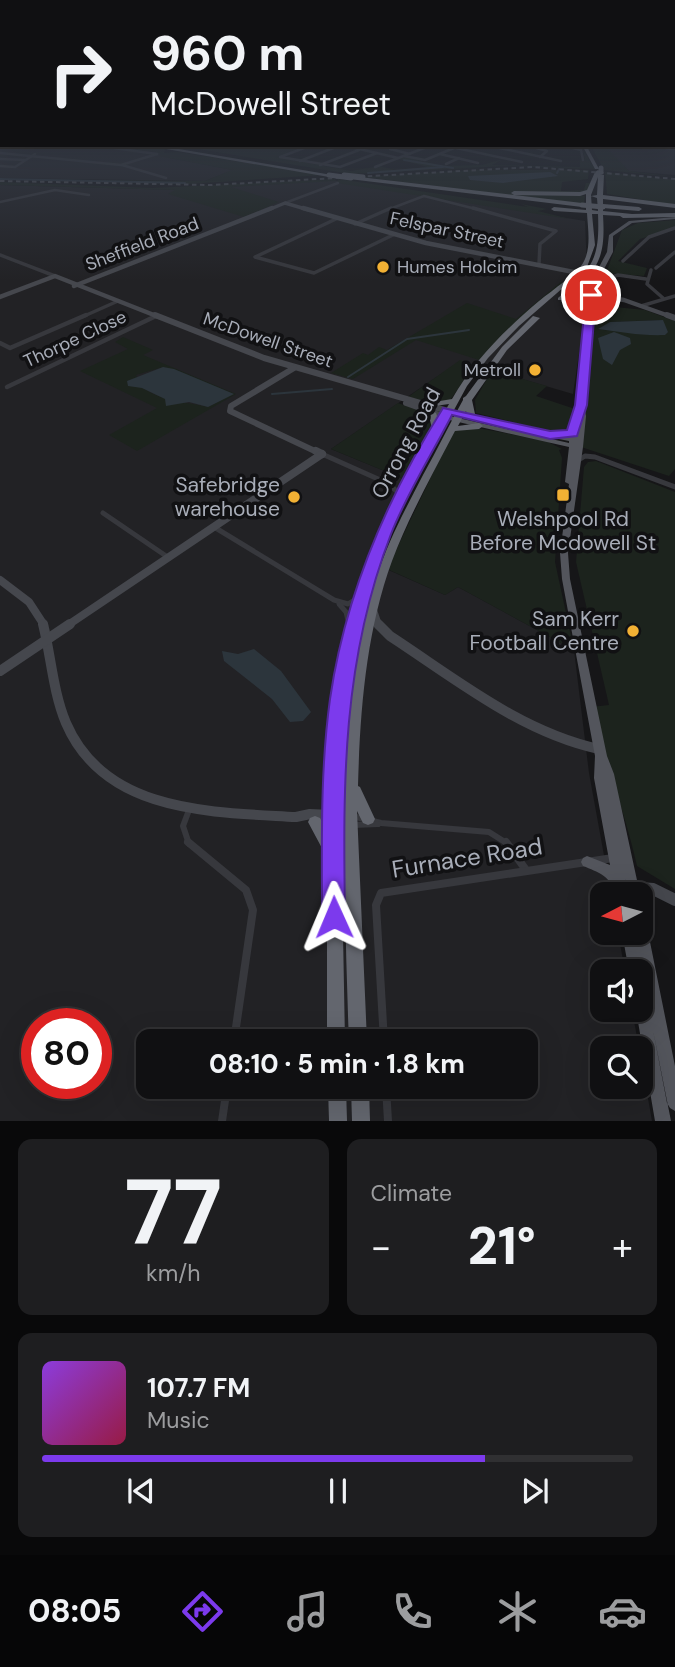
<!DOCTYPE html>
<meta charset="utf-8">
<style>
:root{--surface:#101012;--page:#1e1e20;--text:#f1f3f6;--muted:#9c9d9f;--line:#303032;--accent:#7c3aed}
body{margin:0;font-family:"DM Sans",sans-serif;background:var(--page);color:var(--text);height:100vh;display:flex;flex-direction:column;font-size:26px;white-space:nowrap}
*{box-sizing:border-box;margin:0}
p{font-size:23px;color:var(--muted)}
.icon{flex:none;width:38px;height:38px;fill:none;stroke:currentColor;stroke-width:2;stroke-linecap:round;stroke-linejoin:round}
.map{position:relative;height:1121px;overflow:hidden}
.details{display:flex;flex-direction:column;gap:18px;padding:18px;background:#09090a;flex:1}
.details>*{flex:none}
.top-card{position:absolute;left:0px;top:0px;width:676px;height:147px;box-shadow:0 7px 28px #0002,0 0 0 2px var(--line);background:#101012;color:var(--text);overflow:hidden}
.needle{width:46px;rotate:264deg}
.fabs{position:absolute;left:590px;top:882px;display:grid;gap:14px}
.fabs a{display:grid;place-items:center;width:63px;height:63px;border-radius:14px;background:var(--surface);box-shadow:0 7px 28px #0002,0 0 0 2px var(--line);font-size:35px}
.speed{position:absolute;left:21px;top:1008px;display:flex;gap:14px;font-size:35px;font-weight:700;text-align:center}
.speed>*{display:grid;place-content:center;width:91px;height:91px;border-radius:50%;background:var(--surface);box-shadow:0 7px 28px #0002,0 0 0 2px var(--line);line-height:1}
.speed .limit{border:10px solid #d22;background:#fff;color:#111}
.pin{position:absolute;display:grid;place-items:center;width:60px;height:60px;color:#fff;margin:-30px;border:4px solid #fff;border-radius:50%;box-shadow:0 2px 7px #0007}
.me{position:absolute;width:77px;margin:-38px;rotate:359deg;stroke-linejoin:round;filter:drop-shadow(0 0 5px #0008)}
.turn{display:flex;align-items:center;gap:24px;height:147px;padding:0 35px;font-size:32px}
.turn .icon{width:91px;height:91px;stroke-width:2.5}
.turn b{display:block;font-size:49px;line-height:60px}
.big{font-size:52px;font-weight:800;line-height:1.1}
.details .widget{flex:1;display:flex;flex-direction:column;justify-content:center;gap:10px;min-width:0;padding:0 24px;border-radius:14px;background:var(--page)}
.details .dial{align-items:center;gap:0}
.dial b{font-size:91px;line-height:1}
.song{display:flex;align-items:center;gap:21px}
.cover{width:84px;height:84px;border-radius:10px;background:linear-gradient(135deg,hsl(270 70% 55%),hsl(340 70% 35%))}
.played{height:7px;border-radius:4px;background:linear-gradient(90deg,var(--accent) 75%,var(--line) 75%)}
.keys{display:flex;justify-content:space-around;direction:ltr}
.heat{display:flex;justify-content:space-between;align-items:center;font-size:38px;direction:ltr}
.details .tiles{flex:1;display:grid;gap:18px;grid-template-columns:1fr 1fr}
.widget:last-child{grid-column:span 2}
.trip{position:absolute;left:136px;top:1029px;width:402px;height:70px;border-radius:14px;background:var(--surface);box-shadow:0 7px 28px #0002,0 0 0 2px var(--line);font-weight:800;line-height:70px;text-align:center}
.tabs{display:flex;height:112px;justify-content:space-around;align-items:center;background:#060607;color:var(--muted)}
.tabs .icon{width:49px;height:49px}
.tabs .on{color:var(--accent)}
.tabs b{font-size:32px;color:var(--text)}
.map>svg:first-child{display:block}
</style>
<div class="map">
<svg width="675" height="1121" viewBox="0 0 675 1121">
<rect width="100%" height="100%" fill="#161618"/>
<g fill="#222225" fill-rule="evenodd">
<polygon points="674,124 675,175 629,171 603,146 674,145"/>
<polygon points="0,140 2,145 98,145 161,153 160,156 233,170 205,181 0,178"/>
<path d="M332,180L585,221L588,294L573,394L460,361L331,449L404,479L366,560L445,595L458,587L574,650L589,773L611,894H602V933H618L625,971H602V1010H632L639,1048H602V1087H640L641,1059L652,1121H0V185L178,190ZM37,1024H96V1083H37ZM149,1041H527V1087H149Z"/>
</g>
<g fill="#1c231d" fill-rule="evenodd">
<polygon points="101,145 165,149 164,153 178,152 323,175 188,184 0,179 205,181 232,170 159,156 161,153"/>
<polygon points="174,145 308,145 276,157 351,171 380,166 394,170 427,167 399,159 406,157 442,166 482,165 503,159 492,165 580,167 580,160 585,160 583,150 563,145 580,145 595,169 506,166 350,174"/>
<polygon points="604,145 629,171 675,177 604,170 591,146"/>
<polygon points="471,170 589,170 588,179 562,182 561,191 584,190 586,183 590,183 590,191 579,195 585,196 584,204 363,177"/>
<polygon points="605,172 675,180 675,205 607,194"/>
<polygon points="335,179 336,181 231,187 279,202 244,217 168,194 175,190 0,185 0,182 152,188"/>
<polygon points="338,179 528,207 521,204 547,209 538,211 570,219 337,183"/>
<polygon points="675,220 675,228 640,239 618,261 647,268 644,276 606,273 622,230 638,223"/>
<polygon points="561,282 565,283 479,360 416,340 353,379 331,373 363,353 368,355 379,347 387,350 467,303 516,319"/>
<path d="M595,305L645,310L675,321V469L669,476L581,447ZM662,320L668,332L603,330L610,322Z"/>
<path d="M123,337L153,350L143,355L236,394L137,451L109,435L157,408L80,371L128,349L115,342ZM163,367L233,394L208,407C182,401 166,403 141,387L136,375Z"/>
<polygon points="460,360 474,365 449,402 437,403 408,397"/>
<polygon points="492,370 547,386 536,396 575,409 571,430 558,433 476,413 475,400"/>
<polygon points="398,403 423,412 433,429 404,479 331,449"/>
<polygon points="478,428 546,441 562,449 559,450 562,458 555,562 574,650 458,587 445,595 387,569 453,431"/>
<path d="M596,461L675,492V889L637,866C625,812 605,761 591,707L609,705L576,562L584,467L588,462Z"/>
</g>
<g fill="#2c353c">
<polygon points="550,172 558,176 503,183 470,180 468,176"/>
<path d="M663,320L668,332L665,335C642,336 620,332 598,329L610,322Z"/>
<polygon points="614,332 630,338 631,344 620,350 612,365 603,359 598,338"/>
<polygon points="163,367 174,369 234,394 208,407 189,402 166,406 165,399 142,388 128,386 127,381"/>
<polygon points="254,649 281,671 311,712 303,721 290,722 272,699 224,661 222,651 238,654"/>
</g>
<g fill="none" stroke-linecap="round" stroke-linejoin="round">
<g stroke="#2c353c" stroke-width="2">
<polyline points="404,160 453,168"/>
<polyline points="368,173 443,167"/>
<polyline points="557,173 559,169"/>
<polyline points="0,179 185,183"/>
<polyline points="348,377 407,339 469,330"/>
<polyline points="272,394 332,389"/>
</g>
<g stroke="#37383d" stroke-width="2.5">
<polyline points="92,145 157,154"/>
<polyline points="312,145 280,157 340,167 377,153"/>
<polyline points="342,145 398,158"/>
<polyline points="398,145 390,149 410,154"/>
<polyline points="442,145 522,162"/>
<polyline points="485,145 561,161"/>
<polyline points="526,145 547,151 540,157"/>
<polyline points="561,145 581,150 583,160"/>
<polyline points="0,153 121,165 157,154"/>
<polyline points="440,154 478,163"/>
<polyline points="404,156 425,160 454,148"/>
<polyline points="0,159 25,160"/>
<polyline points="300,161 341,145"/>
<polyline points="446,164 459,158"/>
<polyline points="122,165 166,178"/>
<polyline points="320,165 359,150"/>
<polyline points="0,166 15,167 35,154"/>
<polyline points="375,167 432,145"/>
<polyline points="0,202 55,190 89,195"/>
<polyline points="285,203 338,183"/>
<polyline points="387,210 424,196 480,210"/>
</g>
<g stroke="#37383d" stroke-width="3.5">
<polyline points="473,208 556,231 540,244 539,264"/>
<polyline points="338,218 255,257 314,273 395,234"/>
<polyline points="355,224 391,208"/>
<polyline points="0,255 55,276"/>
<polyline points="623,261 649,237 675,228"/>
<polyline points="656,268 675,252"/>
<polyline points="651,270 647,284 663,298"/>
<polyline points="608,282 609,278 618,275 646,279"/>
<polyline points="641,306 675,296"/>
<polyline points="82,317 118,301"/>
</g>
<g stroke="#37383d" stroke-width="4.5">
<polyline points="0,343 10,348 86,315"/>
<polyline points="7,387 156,316"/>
</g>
<g stroke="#37383d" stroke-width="5">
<polyline points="322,454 387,483 399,493 399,498"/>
<polyline points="577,461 585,456 595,457 675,487"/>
<polyline points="103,513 169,558"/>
<polyline points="214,527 334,600 348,604 359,597"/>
<polyline points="339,604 346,612 349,625"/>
</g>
<g stroke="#37383d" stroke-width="6">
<polyline points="349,624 350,630"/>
<polyline points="189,810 183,826 189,844"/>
<polyline points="352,816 381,823 489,832 508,844"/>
<polyline points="353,825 378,824"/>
</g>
<g stroke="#37383d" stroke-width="8">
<polyline points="188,842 246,890 253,910 234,1041"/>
<polyline points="506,842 526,870"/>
<polyline points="384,1041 376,905 381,893 613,858"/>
<polyline points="386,1087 388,1121"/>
<polyline points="222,1121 227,1087"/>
</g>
<g stroke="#45474d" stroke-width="3.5">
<polyline points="630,145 675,148"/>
<polyline points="268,210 285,203 309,210"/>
</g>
<g stroke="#45474d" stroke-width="4.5">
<polyline points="303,208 426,243 589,275"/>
<polyline points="74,286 272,208"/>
<polyline points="591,295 624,300 672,317"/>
<polyline points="0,297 55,276 159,317"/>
</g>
<g stroke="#45474d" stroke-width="6">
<polyline points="155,315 264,358 448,411"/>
<polyline points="667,315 675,318"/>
<polyline points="294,368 231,406 230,411 319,453"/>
<polyline points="406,403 445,417"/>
</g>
<g stroke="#45474d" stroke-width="8">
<polyline points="316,451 322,454"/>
<polyline points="0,580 29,602 44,625"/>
<polyline points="373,610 378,625"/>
<polyline points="68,625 322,454"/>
</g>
<g stroke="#45474d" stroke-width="10">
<path d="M43,624C51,656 53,692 66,723C105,814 213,812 296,817L310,814L352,816"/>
<path d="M378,624L390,636C456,679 521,732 599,749"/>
<polyline points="0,671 70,624"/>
</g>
<polyline stroke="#45474d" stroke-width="12" points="628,887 653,889 675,900"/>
<g fill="#53555c" fill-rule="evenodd">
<path d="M675,217V219L632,223L613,236V252L594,288L584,405L586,416L583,447L568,553L570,579L607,756L614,774L640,894H628L625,879L627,894H615C611,876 598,872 583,866L581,862L583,858L587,856L610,865L594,778L595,756L562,579L560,553L569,484L565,482L569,447L445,419L441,417L445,415L569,443V441L538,435L537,433L541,431L570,437L578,406L588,288L607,252L609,235L629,221Z"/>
<polygon points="448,409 527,428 528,430 524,432 446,412 446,410"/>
<polygon points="640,921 645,923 647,927 675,1066 675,1111 670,1108 667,1103 653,1030 671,1121 655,1121 636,1010 640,1010 640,989 645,991 647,996 642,972 640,976 640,971 629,971 622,933 640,933"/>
</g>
<g fill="#63666e" fill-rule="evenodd">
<rect x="0" y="124" width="2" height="2"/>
<polygon points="143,145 155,145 332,175 329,177"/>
<polygon points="582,145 586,145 599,169 595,169"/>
<path d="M598,170L601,172L600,174L604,175L603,195L675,204V208L603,199V204L639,207L642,209L639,211L603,208V211L632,214L675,213V217L623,218L620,216L603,215C606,261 597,271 562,300H558V298C592,269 600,260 598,214H592L595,245L587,267L519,326L488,358L467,386L403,504L366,595L351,664L340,772L345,1041H327V853L324,852L308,822L310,818L315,816L320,818L327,829L326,772L339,664L356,595L393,504L433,433L429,416L423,411L427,408L436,413L439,422L449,404L428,407L424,405L428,403L452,399C474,360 505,330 539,301C549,293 574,275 581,266C592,251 588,231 587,213L554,211L551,209L554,207L586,210V194L580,196L514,195L511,193L514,191L580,192L587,190L595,172ZM598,177L597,195L591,196L597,198L598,211L592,210L591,195Z"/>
<polygon points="351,176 582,203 585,205 582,207 349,179"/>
<path d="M533,316L540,318L507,350L472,400L475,414L480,418L479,420C472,422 467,417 466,411L458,426L479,423L483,426L479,429L455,431C433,473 409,516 392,561C366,632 360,711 358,786L360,787L375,819L373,823L368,825L363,823L357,811L367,1041H349C347,995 346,949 345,903C341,794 343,682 377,576C388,541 406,508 423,475C437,450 449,425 463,400V398L466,396L502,347Z"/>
<polygon points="328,1087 346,1087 347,1121 329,1121"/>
<polygon points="351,1087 369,1087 370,1121 352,1121"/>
</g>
<polyline stroke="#4a4c52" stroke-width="2" stroke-dasharray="4.5 3.5" stroke-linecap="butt" points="0,181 211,185 533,167 675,179"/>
<g stroke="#63666e" stroke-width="5">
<polyline points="601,168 601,172"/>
<polyline points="329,175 351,178"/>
<polyline points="344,175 363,177"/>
<polyline points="582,205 603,207"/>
</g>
</g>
<linearGradient id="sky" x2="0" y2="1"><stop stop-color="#0c0c0d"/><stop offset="0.44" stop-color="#363c48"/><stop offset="1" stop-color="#363c48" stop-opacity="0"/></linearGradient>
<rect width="675" height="281" fill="url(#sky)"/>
<path fill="#7c3aed" stroke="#51269a" stroke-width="2" d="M591,292L596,295L587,405L577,436L550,439L452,415C432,454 407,493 391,534C342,661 343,783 345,917L342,925L334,928L325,925L322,917C322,844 320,771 330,699C345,595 388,496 443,408L550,431L567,430L575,405L586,295Z"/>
<g fill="#f2b134" stroke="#111113" stroke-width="2.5">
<circle cx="383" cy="267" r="7"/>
<circle cx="535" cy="370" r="7"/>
<rect x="556" y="488" width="14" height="14" rx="3.5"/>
<circle cx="294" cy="497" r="7"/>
<circle cx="633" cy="631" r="7"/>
</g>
<g text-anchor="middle" stroke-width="7" stroke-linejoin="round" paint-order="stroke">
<g font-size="18" fill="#a8adb8" stroke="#111113">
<text transform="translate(447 230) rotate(12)" y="6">Felspar Street</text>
<text transform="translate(142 244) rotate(-21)" y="6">Sheffield Road</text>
<text transform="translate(75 339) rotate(-25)" y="6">Thorpe Close</text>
<text transform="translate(268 340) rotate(19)" y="6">McDowell Street</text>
</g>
<g font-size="18" fill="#a8adb8" stroke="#111113" text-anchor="start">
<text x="397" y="273">Humes Holcim</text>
<text x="521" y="376" text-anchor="end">Metroll</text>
</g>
<g font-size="21" fill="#a8adb8" stroke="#111113">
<text transform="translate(406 443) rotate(-62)" y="7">Orrong Road</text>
</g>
<g font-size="21" fill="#a8adb8" stroke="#111113" text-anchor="end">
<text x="280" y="492">Safebridge<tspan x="280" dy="24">warehouse</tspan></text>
<text x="563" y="526" text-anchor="middle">Welshpool Rd<tspan x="563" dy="24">Before Mcdowell St</tspan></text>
<text x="619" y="626">Sam Kerr<tspan x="619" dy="24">Football Centre</tspan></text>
</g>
<g font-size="24" fill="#a8adb8" stroke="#111113">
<text transform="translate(467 858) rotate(-9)" y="8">Furnace Road</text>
</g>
</g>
</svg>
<div class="fabs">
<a><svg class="needle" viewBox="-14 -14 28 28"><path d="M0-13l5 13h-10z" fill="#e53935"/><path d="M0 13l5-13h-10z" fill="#9c9d9f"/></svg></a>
<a><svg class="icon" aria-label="sound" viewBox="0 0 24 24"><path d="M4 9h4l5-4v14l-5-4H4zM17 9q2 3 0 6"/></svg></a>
<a><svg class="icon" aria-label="search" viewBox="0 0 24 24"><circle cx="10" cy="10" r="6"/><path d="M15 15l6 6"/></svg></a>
</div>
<div class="speed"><div class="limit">80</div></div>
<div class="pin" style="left:591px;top:295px;background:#d93025"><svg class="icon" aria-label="arrive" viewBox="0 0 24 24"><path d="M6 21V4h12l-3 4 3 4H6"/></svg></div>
<svg class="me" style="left:334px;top:917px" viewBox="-20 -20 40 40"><path d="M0-17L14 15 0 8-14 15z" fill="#7c3aed" stroke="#fff" stroke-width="4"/></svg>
<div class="trip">08:10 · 5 min · 1.8 km</div>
<div class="top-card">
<div class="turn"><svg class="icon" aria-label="right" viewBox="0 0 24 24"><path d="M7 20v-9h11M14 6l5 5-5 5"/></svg><div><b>960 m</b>McDowell Street</div></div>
</div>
</div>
<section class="details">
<div class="tiles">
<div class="widget dial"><b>77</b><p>km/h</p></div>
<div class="widget"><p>Climate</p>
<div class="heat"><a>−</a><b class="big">21°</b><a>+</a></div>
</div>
<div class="widget">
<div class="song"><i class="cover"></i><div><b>107.7 FM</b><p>Music</p></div></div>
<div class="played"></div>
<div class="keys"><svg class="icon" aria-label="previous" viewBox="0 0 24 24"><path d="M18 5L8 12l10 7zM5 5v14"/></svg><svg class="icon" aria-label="pause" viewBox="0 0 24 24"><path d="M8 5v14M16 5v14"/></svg><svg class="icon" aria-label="next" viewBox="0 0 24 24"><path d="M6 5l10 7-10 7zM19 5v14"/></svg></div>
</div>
</div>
</section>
<nav class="tabs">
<b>08:05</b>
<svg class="icon on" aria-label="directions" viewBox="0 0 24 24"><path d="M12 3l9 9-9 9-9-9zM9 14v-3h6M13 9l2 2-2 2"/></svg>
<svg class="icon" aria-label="music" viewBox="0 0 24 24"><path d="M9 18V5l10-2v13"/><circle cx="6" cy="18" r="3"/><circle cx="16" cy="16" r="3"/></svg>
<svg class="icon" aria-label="phone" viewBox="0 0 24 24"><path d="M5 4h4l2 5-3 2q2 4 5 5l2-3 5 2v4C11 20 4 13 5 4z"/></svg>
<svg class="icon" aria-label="climate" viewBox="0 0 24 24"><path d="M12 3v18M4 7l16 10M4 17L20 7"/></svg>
<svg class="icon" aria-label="car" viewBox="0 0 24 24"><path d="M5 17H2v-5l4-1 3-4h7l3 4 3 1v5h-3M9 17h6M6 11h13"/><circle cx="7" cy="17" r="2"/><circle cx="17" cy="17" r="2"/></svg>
</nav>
